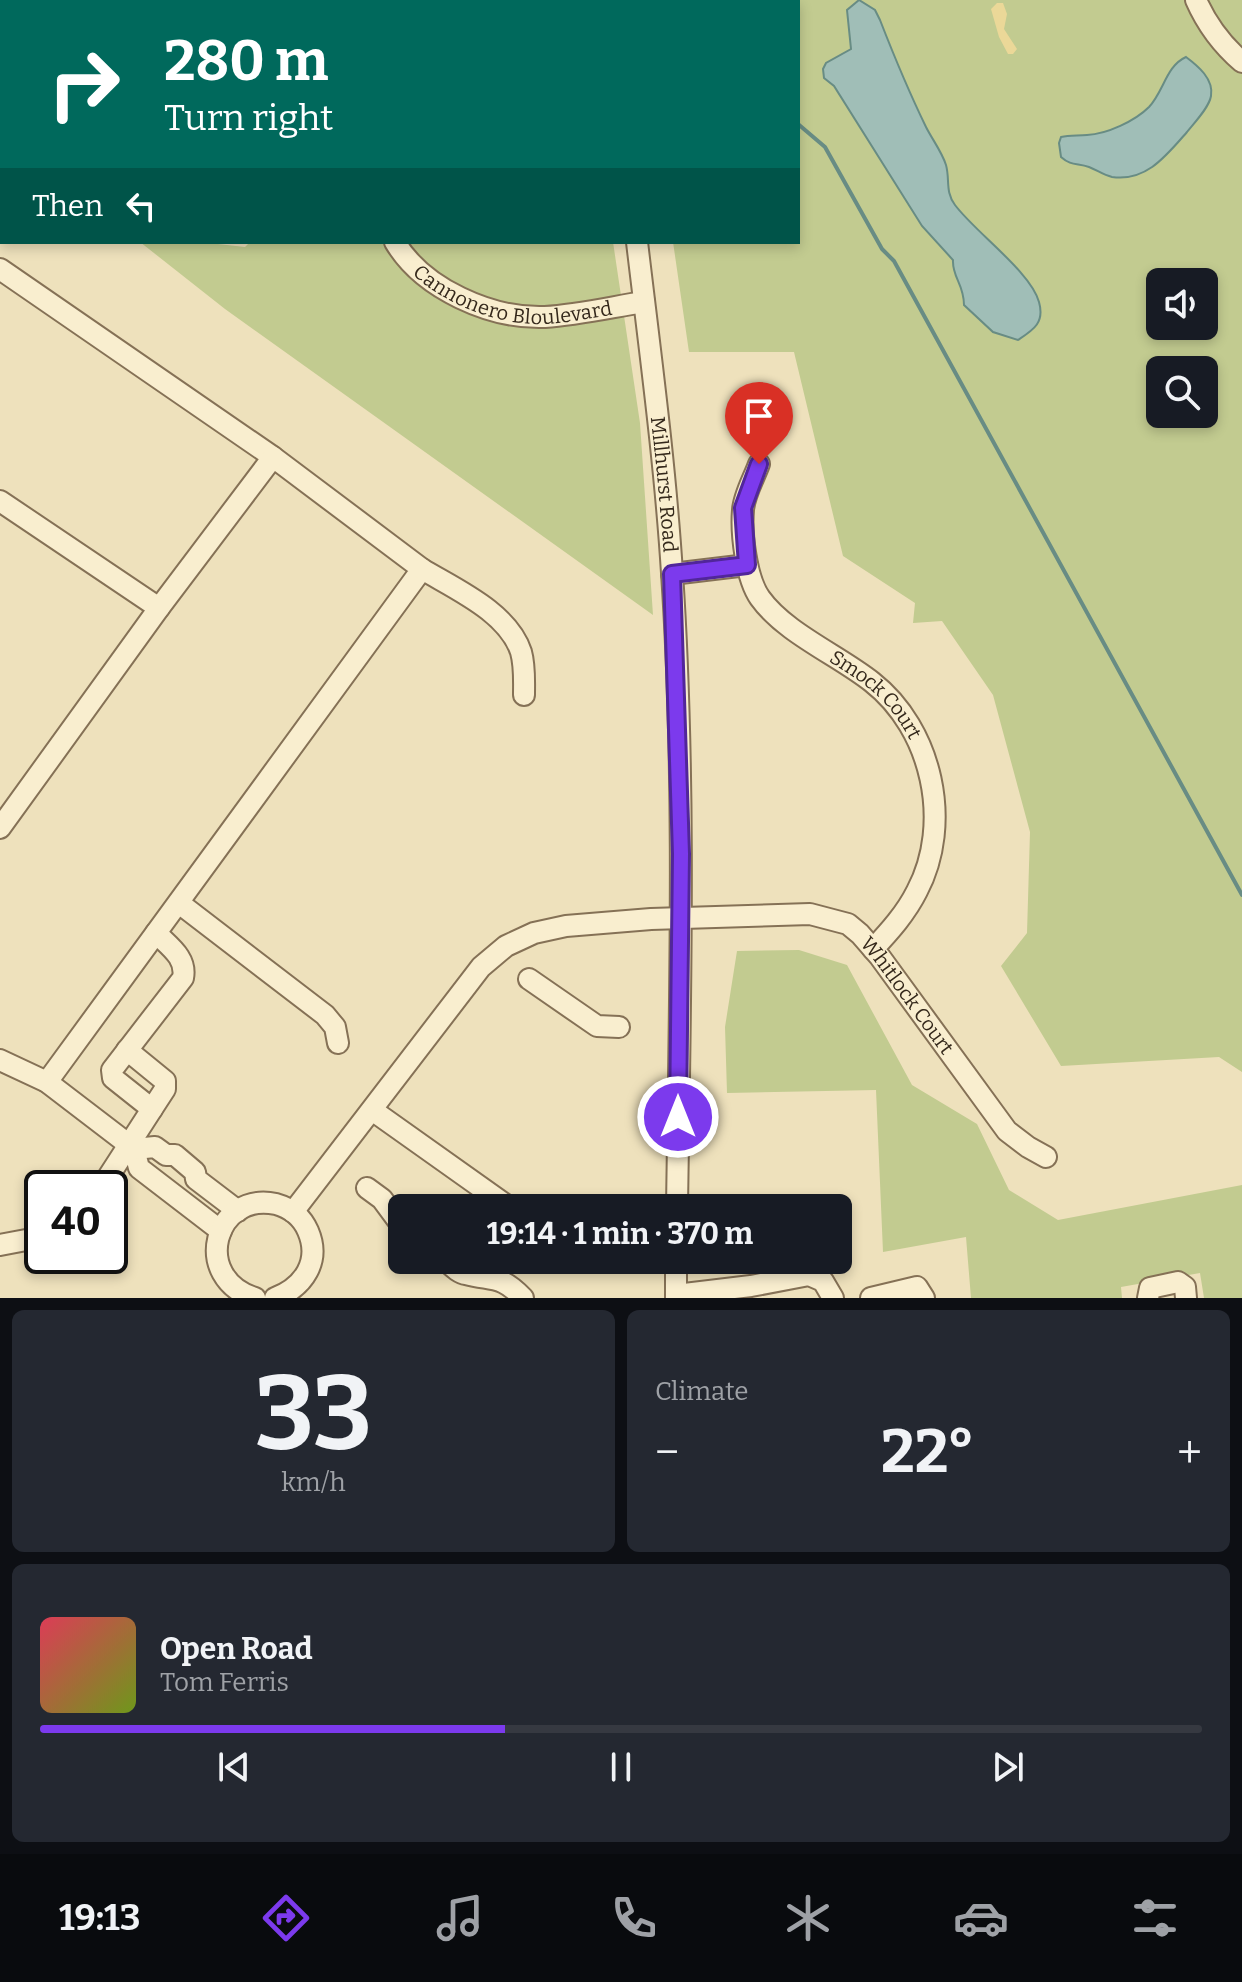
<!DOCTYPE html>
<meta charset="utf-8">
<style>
:root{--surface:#171b24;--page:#242831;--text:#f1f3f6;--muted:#9ea1a6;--line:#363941;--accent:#7c3aed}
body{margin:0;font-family:Bitter,serif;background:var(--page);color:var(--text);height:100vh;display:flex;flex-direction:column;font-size:30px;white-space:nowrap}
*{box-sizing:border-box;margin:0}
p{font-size:26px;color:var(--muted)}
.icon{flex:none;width:44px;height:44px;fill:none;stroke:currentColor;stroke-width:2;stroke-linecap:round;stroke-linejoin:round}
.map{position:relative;height:1298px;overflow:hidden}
.drawer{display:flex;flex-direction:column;gap:12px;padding:12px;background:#0d0f14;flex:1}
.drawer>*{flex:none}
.banner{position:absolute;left:0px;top:0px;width:800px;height:244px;box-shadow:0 4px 12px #0003;background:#00695c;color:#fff;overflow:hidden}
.fabs{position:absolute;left:1146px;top:268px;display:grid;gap:16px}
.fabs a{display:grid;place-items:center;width:72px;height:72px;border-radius:12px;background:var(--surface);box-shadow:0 4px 12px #0003;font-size:40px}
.speed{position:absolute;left:24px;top:1170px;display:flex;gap:16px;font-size:40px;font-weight:700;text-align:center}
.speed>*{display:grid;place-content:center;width:104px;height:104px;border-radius:50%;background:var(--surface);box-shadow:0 4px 12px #0003;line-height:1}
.speed .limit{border:4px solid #111;border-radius:12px;background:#fff;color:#111}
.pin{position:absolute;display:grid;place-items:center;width:68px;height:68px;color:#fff;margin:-82px -34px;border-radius:50% 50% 50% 0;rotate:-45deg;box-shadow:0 0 8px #0007}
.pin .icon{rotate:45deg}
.me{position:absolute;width:88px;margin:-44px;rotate:0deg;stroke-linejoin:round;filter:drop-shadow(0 0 6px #0008)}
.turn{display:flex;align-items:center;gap:28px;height:168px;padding:0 32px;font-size:36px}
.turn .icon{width:104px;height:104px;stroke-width:2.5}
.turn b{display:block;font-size:56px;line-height:68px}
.then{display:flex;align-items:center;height:76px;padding:0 32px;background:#0003;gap:16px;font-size:30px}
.big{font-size:60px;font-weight:700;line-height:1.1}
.drawer .widget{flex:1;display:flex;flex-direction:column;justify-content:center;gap:12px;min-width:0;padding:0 28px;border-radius:12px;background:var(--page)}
.drawer .dial{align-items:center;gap:0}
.dial b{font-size:104px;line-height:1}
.song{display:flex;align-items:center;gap:24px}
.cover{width:96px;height:96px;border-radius:12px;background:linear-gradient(135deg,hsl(350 70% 55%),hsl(80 70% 35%))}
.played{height:8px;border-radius:4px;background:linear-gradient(90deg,var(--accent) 40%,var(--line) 40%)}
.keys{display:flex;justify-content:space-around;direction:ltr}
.heat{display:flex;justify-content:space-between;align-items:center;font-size:44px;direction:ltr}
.drawer .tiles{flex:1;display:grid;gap:12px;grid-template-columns:1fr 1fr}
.widget:last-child{grid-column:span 2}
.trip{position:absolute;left:388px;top:1194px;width:464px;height:80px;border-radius:12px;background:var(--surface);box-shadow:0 4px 12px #0003;font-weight:700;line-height:80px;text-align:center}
.tabs{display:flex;height:128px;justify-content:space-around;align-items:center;background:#090b0e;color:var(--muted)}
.tabs .icon{width:56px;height:56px}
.tabs .on{color:var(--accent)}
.tabs b{font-size:36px;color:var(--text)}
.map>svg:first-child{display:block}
</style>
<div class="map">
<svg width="1242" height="1298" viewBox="0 0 1242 1298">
<rect width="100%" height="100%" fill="#eee1bc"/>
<g fill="#c2cb90" fill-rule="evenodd">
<path d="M648,0H1242V1072L1219,1057L1061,1066L1001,966L1027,933L1030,832L993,695L942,621L913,623L915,603L843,556L794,352H689L673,242H798V2H647ZM1160,282H1204V326H1160ZM1160,370H1204V414H1160Z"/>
<polygon points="140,242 200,242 245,247 250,242 613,242 640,423 653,615 225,309"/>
<polygon points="799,950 847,965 912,1085 977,1124 1009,1190 1058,1220 1242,1185 1242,1298 1204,1298 1200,1273 1121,1287 1122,1298 971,1298 966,1237 883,1252 876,1090 727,1093 725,1027 737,951"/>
</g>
<polygon fill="#ebd898" points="997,3 1003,3 1007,14 1004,29 1017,49 1013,54 1008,54 999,37 991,9"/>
<g fill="#a0beb7" stroke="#688c84" stroke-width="2">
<path d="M859,0L875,10L880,20C894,56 909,92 926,127C932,139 942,152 946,165C950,179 945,192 955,205C975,232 1031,272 1039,302C1045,323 1033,330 1018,340L993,332L964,305C964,284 952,277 953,260L922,226L834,86L824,78L823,69L826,63L851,49L847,10Z"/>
<path d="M1186,57C1198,66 1214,79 1211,96C1209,108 1194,123 1187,132C1166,156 1146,182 1112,177C1103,175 1097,170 1089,167C1077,163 1071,166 1061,157L1059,143L1061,137C1070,135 1078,136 1087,135C1107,134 1135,121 1149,107C1164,91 1166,66 1186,57Z"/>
</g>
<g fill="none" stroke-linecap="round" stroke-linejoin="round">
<g stroke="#688c84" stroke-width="4">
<polyline points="651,0 655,2"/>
<polyline points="798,124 825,147 882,249 894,261 1242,895"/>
</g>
<g stroke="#857156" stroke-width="24">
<g id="minor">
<polyline points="297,0 298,2"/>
<path d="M1196,0C1207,25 1221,44 1242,62"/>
<polyline points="615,2 615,0"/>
<path id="s1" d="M395,242C423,289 491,319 545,317C578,315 612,307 644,302"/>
<path id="s2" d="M637,242C650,352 665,462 672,573C686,784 680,996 677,1208"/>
<polyline points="0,269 273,457 422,569 47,1082"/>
<path id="s3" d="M759,464C754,478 744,495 743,510C741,534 746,578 760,598C785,633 838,655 872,682C932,729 953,823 917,891C906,913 890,931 873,949"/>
<polyline points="0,501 159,608"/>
<path d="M422,569C455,589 508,612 521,652C525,666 524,681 524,695"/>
<polyline points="672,574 747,565"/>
<polyline points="0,828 159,608 273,457"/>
<polyline points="179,903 325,1015 335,1027 338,1043"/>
<polyline points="529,979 597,1026 619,1027"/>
<polyline points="127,1050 165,1081 165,1089 152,1109"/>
<polyline points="0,1060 47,1082 128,1144 134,1149 139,1168 221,1231"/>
<polyline points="372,1110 510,1208"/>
<polyline points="134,1149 155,1147 166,1155 175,1155 195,1172 196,1179 238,1211"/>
<path d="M101,1188L152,1109L113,1078L112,1070L183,978C187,958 170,947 156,933"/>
<polyline points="367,1188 382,1199 402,1226"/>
<path id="s4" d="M293,1212L481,967L506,946L534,933L566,926L651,919L810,914L848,924L860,934L880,957L1007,1131L1028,1147L1046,1157"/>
<polyline points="0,1245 42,1237"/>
<path d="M445,1260C451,1265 458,1273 466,1274C494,1281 501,1275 523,1298"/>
<polyline points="676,1295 751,1286 809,1275 823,1281 833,1298"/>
<path d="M255,1298C191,1278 214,1191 276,1204C290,1208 302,1217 308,1231C321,1261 304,1287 275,1298"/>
<polyline points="676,1298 676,1260"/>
<polyline points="871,1298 917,1287 924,1298"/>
<polyline points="1148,1298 1150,1288 1178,1282 1185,1287 1186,1298"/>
</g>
</g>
<use href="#minor" stroke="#f9eecf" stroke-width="20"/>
</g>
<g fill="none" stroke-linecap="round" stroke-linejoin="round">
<g stroke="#51269a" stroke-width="20">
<polyline id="route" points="678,1117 681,854 672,574 747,565 743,508 759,464"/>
</g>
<use href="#route" stroke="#7c3aed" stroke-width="14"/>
</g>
<g text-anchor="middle" stroke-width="8" stroke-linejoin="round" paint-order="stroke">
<g font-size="20" fill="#34281b" stroke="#f5ebcb">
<text dy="7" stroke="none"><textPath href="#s1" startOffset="138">Cannonero Bloulevard</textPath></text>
<text dy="7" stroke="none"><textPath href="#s2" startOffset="244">Millhurst Road</textPath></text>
<text dy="7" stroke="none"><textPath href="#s3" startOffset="292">Smock Court</textPath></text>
<text dy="7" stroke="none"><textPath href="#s4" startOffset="782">Whitlock Court</textPath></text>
</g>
</g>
</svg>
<div class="fabs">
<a><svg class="icon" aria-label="sound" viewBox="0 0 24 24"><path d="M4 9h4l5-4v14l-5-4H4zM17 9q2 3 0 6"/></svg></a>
<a><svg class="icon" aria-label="search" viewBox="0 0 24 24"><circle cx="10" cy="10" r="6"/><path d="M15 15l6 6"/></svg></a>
</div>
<div class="speed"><div class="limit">40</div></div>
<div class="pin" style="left:759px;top:464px;background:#d93025"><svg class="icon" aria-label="arrive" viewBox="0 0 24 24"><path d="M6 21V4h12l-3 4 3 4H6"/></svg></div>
<svg class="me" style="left:678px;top:1117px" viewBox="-20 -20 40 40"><circle r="17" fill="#7c3aed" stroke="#fff" stroke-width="3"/><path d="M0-11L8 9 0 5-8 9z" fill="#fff"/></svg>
<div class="trip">19:14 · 1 min · 370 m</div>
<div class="banner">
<div class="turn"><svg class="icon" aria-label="right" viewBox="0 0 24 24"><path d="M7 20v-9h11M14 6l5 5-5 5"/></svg><div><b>280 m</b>Turn right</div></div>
<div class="then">Then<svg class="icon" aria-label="left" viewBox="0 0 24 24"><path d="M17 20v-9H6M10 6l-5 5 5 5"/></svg></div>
</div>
</div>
<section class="drawer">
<div class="tiles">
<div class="widget dial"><b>33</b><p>km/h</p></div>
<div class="widget"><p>Climate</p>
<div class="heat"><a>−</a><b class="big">22°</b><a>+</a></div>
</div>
<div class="widget">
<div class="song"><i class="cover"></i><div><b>Open Road</b><p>Tom Ferris</p></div></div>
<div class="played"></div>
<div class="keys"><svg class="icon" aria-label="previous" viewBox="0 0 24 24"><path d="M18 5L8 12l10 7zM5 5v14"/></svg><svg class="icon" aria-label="pause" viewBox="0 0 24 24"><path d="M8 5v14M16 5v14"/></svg><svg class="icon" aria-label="next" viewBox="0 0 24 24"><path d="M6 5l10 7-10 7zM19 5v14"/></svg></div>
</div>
</div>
</section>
<nav class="tabs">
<b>19:13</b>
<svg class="icon on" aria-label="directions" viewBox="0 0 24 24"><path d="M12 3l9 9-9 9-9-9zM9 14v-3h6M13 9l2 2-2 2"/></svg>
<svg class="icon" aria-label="music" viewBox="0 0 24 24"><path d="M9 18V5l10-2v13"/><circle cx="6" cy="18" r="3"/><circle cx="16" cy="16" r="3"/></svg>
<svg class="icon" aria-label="phone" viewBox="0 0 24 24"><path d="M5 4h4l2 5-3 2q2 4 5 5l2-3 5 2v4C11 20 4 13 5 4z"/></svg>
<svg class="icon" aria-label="climate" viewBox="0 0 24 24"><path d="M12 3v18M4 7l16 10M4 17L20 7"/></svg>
<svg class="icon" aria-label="car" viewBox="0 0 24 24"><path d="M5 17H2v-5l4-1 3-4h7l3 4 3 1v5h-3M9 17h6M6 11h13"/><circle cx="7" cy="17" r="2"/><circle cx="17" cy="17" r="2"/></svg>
<svg class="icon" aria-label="filters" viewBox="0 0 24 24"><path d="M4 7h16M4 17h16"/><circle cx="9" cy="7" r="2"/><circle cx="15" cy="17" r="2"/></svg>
</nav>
